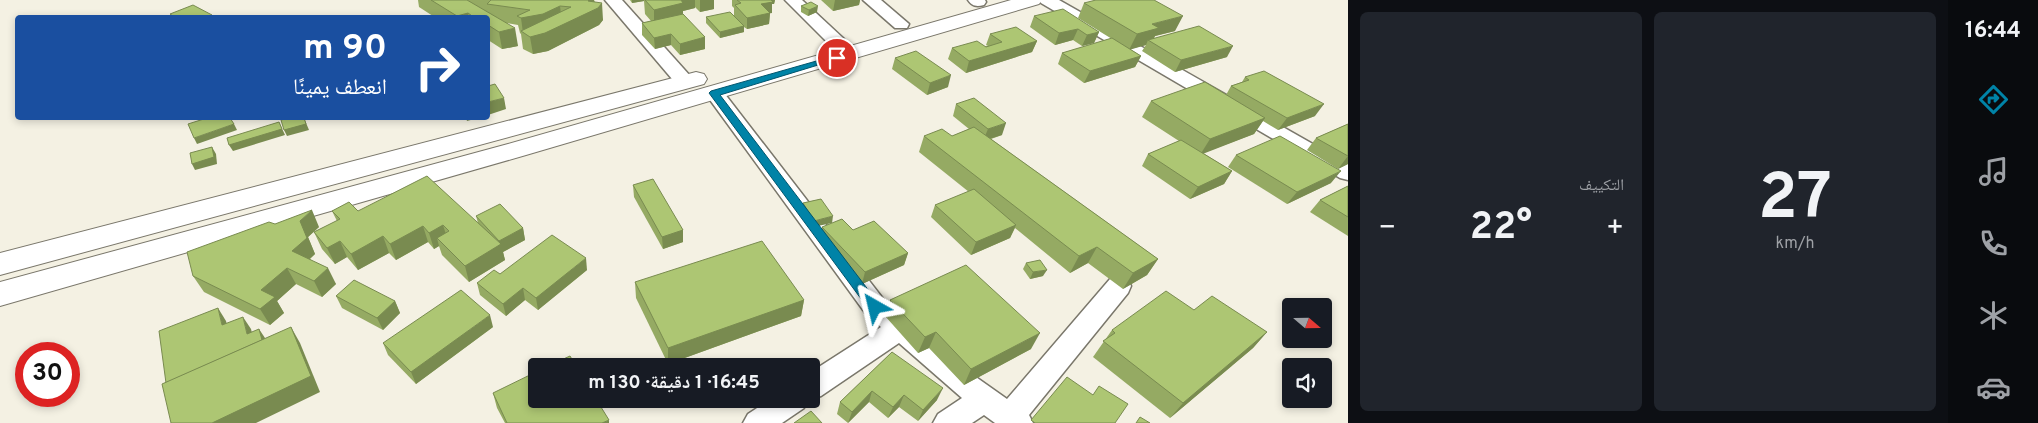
<!DOCTYPE html>
<html lang="ar">
<meta charset="utf-8">
<style>
:root{--surface:#171b24;--page:#20242c;--text:#f1f3f6;--muted:#9ea1a6;--accent:#0083a7}
body{margin:0;font-family:Overpass,"Noto Naskh Arabic",sans-serif;background:var(--page);color:var(--text);direction:rtl;height:100vh;display:flex;flex-direction:column;font-size:19px;white-space:nowrap}
*{box-sizing:border-box;margin:0}
p{font-size:16px;color:var(--muted)}
.icon{flex:none;width:28px;height:28px;fill:none;stroke:currentColor;stroke-width:2;stroke-linecap:round;stroke-linejoin:round}
.map{position:relative;flex:1;overflow:hidden;direction:ltr}
.details{display:flex;flex-direction:column;gap:12px;padding:12px;background:#0d0f14;width:600px}
.details>*{flex:none}
.hud{position:absolute;left:15px;top:15px;width:475px;height:105px;border-radius:5px;box-shadow:0 2px 8px #0003;direction:rtl;background:#1a4fa0;color:#fff;overflow:hidden}
.needle{width:32px;rotate:110deg}
.fabs{position:absolute;left:1282px;top:298px;display:grid;gap:10px}
.fabs a{display:grid;place-items:center;width:50px;height:50px;border-radius:5px;background:var(--surface);box-shadow:0 2px 8px #0003;font-size:25px}
.speed{position:absolute;left:15px;top:342px;display:flex;gap:10px;font-size:25px;font-weight:700;text-align:center}
.speed>*{display:grid;place-content:center;width:65px;height:65px;border-radius:50%;background:var(--surface);box-shadow:0 2px 8px #0003;line-height:1}
.speed .limit{border:8px solid #d22;background:#fff;color:#111}
.pin{position:absolute;display:grid;place-items:center;width:42px;height:42px;color:#fff;margin:-21px;border:2px solid #fff;border-radius:50%;box-shadow:0 1px 5px #0007}
.me{position:absolute;width:55px;margin:-28px;rotate:323deg;stroke-linejoin:round;filter:drop-shadow(0 0 4px #0008)}
.turn{display:flex;align-items:center;gap:18px;height:105px;padding:0 20px;font-size:22px}
.turn .icon{width:65px;height:65px;stroke-width:2.5}
.turn b{display:block;font-size:35px;line-height:42px}
.big{font-size:38px;font-weight:700;line-height:1.1}
.details .widget{flex:1;display:flex;flex-direction:column;justify-content:center;gap:8px;min-width:0;padding:0 18px;border-radius:8px;background:var(--page)}
.details .dial{align-items:center;gap:0}
.dial b{font-size:65px;line-height:1}
.heat{display:flex;justify-content:space-between;align-items:center;font-size:28px;direction:ltr}
.details .tiles{flex:1;display:grid;gap:12px;grid-template-columns:repeat(2,1fr)}
.trip{position:absolute;left:528px;top:358px;width:292px;height:50px;border-radius:5px;background:var(--surface);box-shadow:0 2px 8px #0003;font-weight:700;line-height:50px;text-align:center;direction:rtl}
main{display:flex;flex:1;min-height:0}
.dock{display:flex;flex-direction:column;width:90px;justify-content:space-around;align-items:center;background:#090b0e;color:var(--muted)}
.dock .icon{width:35px;height:35px}
.dock .selected{color:var(--accent)}
.dock b{font-size:22px;color:var(--text)}
.map>svg:first-child{display:block}
</style>
<main>
<nav class="dock">
<b>16:44</b>
<svg class="icon selected" aria-label="directions" viewBox="0 0 24 24"><path d="M12 3l9 9-9 9-9-9zM9 14v-3h6M13 9l2 2-2 2"/></svg>
<svg class="icon" aria-label="music" viewBox="0 0 24 24"><path d="M9 18V5l10-2v13"/><circle cx="6" cy="18" r="3"/><circle cx="16" cy="16" r="3"/></svg>
<svg class="icon" aria-label="phone" viewBox="0 0 24 24"><path d="M5 4h4l2 5-3 2q2 4 5 5l2-3 5 2v4C11 20 4 13 5 4z"/></svg>
<svg class="icon" aria-label="climate" viewBox="0 0 24 24"><path d="M12 3v18M4 7l16 10M4 17L20 7"/></svg>
<svg class="icon" aria-label="car" viewBox="0 0 24 24"><path d="M5 17H2v-5l4-1 3-4h7l3 4 3 1v5h-3M9 17h6M6 11h13"/><circle cx="7" cy="17" r="2"/><circle cx="17" cy="17" r="2"/></svg>
</nav>
<section class="details">
<div class="tiles">
<div class="widget dial"><b>27</b><p>km/h</p></div>
<div class="widget"><p>التكييف</p>
<div class="heat"><a>−</a><b class="big">22°</b><a>+</a></div>
</div>
</div>
</section>
<div class="map">
<svg width="1348" height="423" viewBox="0 0 1348 423">
<rect width="100%" height="100%" fill="#f4f1e3"/>
<g fill="none" stroke-linecap="round" stroke-linejoin="round">
<g stroke="#7a776b" stroke-width="3">
<g id="street">
<polygon points="605,0 622,0 692,78 694,82 692,86 685,88 678,86"/>
<polygon points="785,0 802,0 843,38 846,42 843,46 837,47 831,46"/>
<polygon points="863,0 881,0 909,24 907,28 895,28"/>
<path d="M968,0H985L986,2L984,5C976,7 972,6 968,0Z"/>
<polygon points="1039,0 1059,0 1348,164 1348,180 1340,178 1041,3"/>
<polygon points="714,87 721,89 884,300 973,375 1007,399 1110,279 1119,276 1128,279 1131,286 1128,293 1029,415 1033,423 995,423 984,415 972,423 933,423 938,414 962,398 899,343 821,396 811,399 810,399 811,372 881,327 866,314 705,93 707,89"/>
<polygon points="771,399 808,399 804,408 782,423 743,423 748,414"/>
</g>
</g>
<g stroke="#7a776b" stroke-width="2">
<g id="highway">
<polygon points="1011,0 1042,0 1039,4 526,155 0,306 0,282 508,144"/>
<polygon points="696,72 704,74 707,79 704,84 0,275 0,253"/>
</g>
</g>
<use href="#street" fill="#fff" fill-rule="evenodd"/>
<use href="#highway" fill="#fff" fill-rule="evenodd"/>
</g>
<g fill="#95aa63">
<polygon points="418,0 594,0 603,20 599,25 548,51 533,54 523,49 521,34 520,33 518,25 507,23 518,46 502,49 488,40 488,18 436,18 419,7"/>
<polygon points="630,0 714,0 714,9 700,12 695,7 695,8 683,11 683,14 705,49 680,55 671,45 655,49 642,35 642,23 651,21 645,14 644,1 632,3"/>
<polygon points="732,0 775,0 774,4 772,4 772,13 770,13 769,24 747,29 744,27 744,32 720,38 706,23 706,17 734,16 734,8 732,6"/>
<polygon points="821,0 860,0 859,5 833,11"/>
<polygon points="1084,3 1175,31 1155,36 1154,38 1227,57 1175,72 1142,51 1146,45 1130,49 1141,56 1135,67 1084,83 1058,64 1062,53 1112,39 1078,18"/>
<polygon points="801,6 817,12 808,16 801,12"/>
<polygon points="1034,16 1099,32 1094,43 1082,46 1073,40 1055,45 1030,27"/>
<polygon points="990,34 1037,41 1032,52 966,73 948,59 952,48 988,46 986,45"/>
<polygon points="895,58 948,87 927,95 892,69"/>
<polygon points="1245,77 1315,116 1278,130 1263,121 1254,134 1203,153 1232,171 1224,184 1190,199 1142,166 1148,154 1179,141 1142,117 1151,101 1226,95 1231,86 1242,82"/>
<polygon points="956,104 1002,135 991,139 1158,259 1147,275 1123,289 1088,263 1070,273 1015,228 1010,238 971,255 931,217 935,205 969,192 919,152 924,136 952,136 969,129 953,116"/>
<polygon points="1348,124 1348,164 1338,169 1307,150 1316,138"/>
<polygon points="1236,155 1331,183 1287,204 1228,167"/>
<polygon points="633,185 683,230 683,242 663,249 634,197"/>
<polygon points="1348,186 1348,236 1310,212 1320,200"/>
<polygon points="821,199 813,227 802,209 803,203"/>
<polygon points="332,211 358,211 478,223 476,216 523,228 525,240 503,252 505,260 469,282 442,255 439,246 434,249 428,242 396,260 389,253 358,270 347,257 335,264 322,249 314,232 337,221"/>
<polygon points="275,224 319,227 308,237 315,254 310,259 336,284 322,297 296,284 277,301 284,313 270,325 204,292 193,276"/>
<polygon points="822,227 853,230 908,253 904,265 862,284 820,239"/>
<polygon points="1026,263 1043,276 1030,279 1023,269"/>
<polygon points="587,270 538,310 525,300 506,316 480,295 477,283 500,274"/>
<polygon points="635,282 804,300 801,316 668,364 636,298"/>
<polygon points="336,296 395,301 400,313 383,330 342,308"/>
<polygon points="890,300 1031,349 964,385 929,348 918,353 885,316"/>
<polygon points="1194,310 1267,332 1253,348 1170,418 1093,357 1112,330"/>
<polygon points="493,327 416,384 388,355 383,343"/>
<polygon points="892,352 937,400 918,421 899,407 888,418 869,402 848,423 837,414 840,402"/>
<polygon points="493,393 609,423 505,423 497,408"/>
</g>
<g fill="#798b50">
<polygon points="589,0 594,0 595,9 602,3 603,20 599,25 548,51 533,54 530,37"/>
<polygon points="632,0 644,0 644,1 632,3"/>
<polygon points="678,0 695,0 695,8 683,11 683,18 654,25 654,10"/>
<polygon points="700,0 714,0 714,9 700,12"/>
<polygon points="765,0 775,0 774,4 772,4 772,13 760,15 761,4"/>
<polygon points="835,0 860,0 859,5 833,11"/>
<polygon points="560,6 562,23 523,33 521,18"/>
<polygon points="818,6 817,12 808,16 809,10"/>
<polygon points="468,13 469,18 457,18 457,16"/>
<polygon points="770,13 769,24 747,29 747,18"/>
<polygon points="1183,16 1175,31 1155,36 1152,42 1148,40 1146,45 1129,50 1137,34 1152,24"/>
<polygon points="744,26 744,32 720,38 720,32"/>
<polygon points="515,28 518,46 502,49 499,32"/>
<polygon points="1078,29 1073,40 1055,45 1059,33"/>
<polygon points="1099,32 1094,43 1082,46 1087,35"/>
<polygon points="671,34 671,45 655,49 654,38"/>
<polygon points="705,37 705,49 680,55 680,44"/>
<polygon points="1037,41 1032,52 966,73 969,61"/>
<polygon points="1233,46 1227,57 1175,72 1181,60"/>
<polygon points="1141,56 1135,67 1084,83 1090,71"/>
<polygon points="951,75 948,87 927,95 930,83"/>
<polygon points="504,98 506,109 488,115 488,102"/>
<polygon points="1324,104 1315,116 1278,130 1287,118"/>
<polygon points="304,118 309,130 287,136 284,130"/>
<polygon points="466,118 478,118 467,121"/>
<polygon points="1265,118 1254,134 1200,155 1210,139"/>
<polygon points="279,122 285,135 233,151 229,145"/>
<polygon points="1006,123 1002,135 983,141 988,129"/>
<polygon points="234,124 237,130 197,144 194,138"/>
<polygon points="212,147 216,154 217,164 195,170 192,164"/>
<polygon points="1348,156 1348,164 1338,169"/>
<polygon points="1232,171 1224,184 1190,199 1198,187"/>
<polygon points="1341,171 1331,183 1287,204 1297,192"/>
<polygon points="312,210 319,227 308,237 315,254 300,267 292,251 300,221"/>
<polygon points="833,216 832,223 813,227 814,221"/>
<polygon points="443,225 448,241 437,238 439,246 434,249 429,233"/>
<polygon points="1016,225 1010,238 971,255 976,242"/>
<polygon points="423,226 428,242 396,260 390,244"/>
<polygon points="523,228 525,240 503,252 505,260 469,282 465,266 499,245 499,241"/>
<polygon points="683,230 683,242 663,249 662,237"/>
<polygon points="383,236 389,253 358,270 351,254"/>
<polygon points="340,241 347,257 335,264 327,248"/>
<polygon points="1097,247 1088,263 1070,273 1079,256"/>
<polygon points="908,253 904,265 862,284 865,272"/>
<polygon points="586,258 587,270 538,310 536,298"/>
<polygon points="1158,259 1147,275 1123,289 1133,273"/>
<polygon points="287,268 296,284 277,301 284,313 270,325 260,309 261,290"/>
<polygon points="328,268 336,284 322,297 314,281"/>
<polygon points="1047,270 1043,276 1030,279 1033,272"/>
<polygon points="523,288 525,300 506,316 503,304"/>
<polygon points="804,300 801,316 668,364 668,348"/>
<polygon points="395,301 400,313 383,330 377,318"/>
<polygon points="218,308 226,321 230,337 222,325"/>
<polygon points="490,315 493,327 416,384 411,372"/>
<polygon points="243,317 251,329 255,345 247,334"/>
<polygon points="291,327 300,343 320,392 256,423 212,423"/>
<polygon points="259,329 267,341 176,395"/>
<polygon points="936,332 929,348 918,353 925,337"/>
<polygon points="1267,332 1253,348 1170,418 1183,403"/>
<polygon points="1040,333 1031,349 964,385 971,369"/>
<polygon points="943,388 937,400 918,421 923,410"/>
<polygon points="872,391 869,402 848,423 852,412"/>
<polygon points="904,395 899,407 888,418 893,407"/>
<polygon points="609,420 609,423 602,423"/>
</g>
<g fill="#adc673" stroke="#798b50">
<polygon points="431,0 467,0 515,28 499,32 488,25 488,18 475,18 468,13 457,16"/>
<polygon points="491,0 589,0 588,1 602,3 598,8 545,33 530,37 521,31 571,7 560,6 543,14 521,18 517,16 530,10 487,4"/>
<polygon points="645,0 681,0 683,3 654,10"/>
<polygon points="737,0 771,0 773,2 761,4 770,13 747,18 735,5 741,3"/>
<polygon points="1096,0 1154,0 1183,16 1152,24 1159,28 1137,34 1084,3"/>
<polygon points="811,2 818,6 809,10 801,6"/>
<polygon points="193,5 212,15 207,18 176,18 170,14"/>
<polygon points="1063,9 1099,32 1087,35 1078,29 1059,33 1034,16"/>
<polygon points="730,12 744,26 720,32 706,17"/>
<polygon points="683,14 705,37 680,44 671,34 654,38 642,23"/>
<polygon points="1199,26 1233,46 1181,60 1148,40"/>
<polygon points="1016,27 1037,41 969,61 952,48 977,41 986,47 1002,42 990,34"/>
<polygon points="1112,38 1141,56 1090,71 1062,53"/>
<polygon points="916,51 951,75 930,83 895,58"/>
<polygon points="1264,71 1324,104 1287,118 1231,86 1249,80 1245,77"/>
<polygon points="1205,82 1265,118 1210,139 1151,101"/>
<polygon points="495,84 504,98 488,102 488,86"/>
<polygon points="974,98 1006,123 988,129 956,104"/>
<polygon points="207,118 230,118 234,124 194,138 188,124"/>
<polygon points="290,118 304,118 306,124 284,130 281,120"/>
<polygon points="279,122 282,129 229,145 227,138"/>
<polygon points="1348,124 1348,156 1316,138"/>
<polygon points="974,127 1158,259 1133,273 1097,247 1079,256 924,136 942,129 952,136"/>
<polygon points="1280,136 1341,171 1297,192 1236,155"/>
<polygon points="1181,140 1232,171 1198,187 1148,154"/>
<polygon points="212,147 214,157 192,164 190,153"/>
<polygon points="427,176 501,244 465,266 437,238 449,231 443,225 429,233 423,226 390,244 383,236 351,254 340,241 327,248 314,232 340,219 332,211 349,202 358,211"/>
<polygon points="653,179 683,230 662,237 633,185"/>
<polygon points="1348,186 1348,217 1320,200"/>
<polygon points="974,189 1016,225 976,242 935,205"/>
<polygon points="821,199 833,216 814,221 803,203"/>
<polygon points="500,204 523,228 499,241 476,216"/>
<polygon points="312,210 300,221 307,238 292,251 328,268 314,281 287,268 261,290 275,297 260,309 193,276 187,252 269,222 275,224"/>
<polygon points="842,219 853,230 874,221 908,253 865,272 822,227"/>
<polygon points="552,235 586,258 536,298 523,288 503,304 477,283 494,270 500,274"/>
<polygon points="762,241 804,300 668,348 635,282"/>
<polygon points="1040,260 1047,270 1033,272 1026,263"/>
<polygon points="966,265 1040,333 971,369 936,332 925,337 890,300"/>
<polygon points="354,280 395,301 377,318 336,296"/>
<polygon points="461,290 490,315 411,372 383,343"/>
<polygon points="1166,291 1194,310 1212,296 1267,332 1183,403 1103,341 1115,333 1112,330"/>
<polygon points="218,308 222,325 243,317 247,334 259,329 262,340 166,383 159,331"/>
<polygon points="291,327 311,376 212,423 171,423 162,384"/>
<polygon points="892,352 943,388 923,410 904,395 893,407 872,391 852,412 840,402"/>
<polygon points="570,356 576,366 548,366"/>
<polygon points="536,372 536,399 596,399 609,420 602,423 507,423 493,393"/>
<polygon points="1067,377 1093,395 1099,386 1128,404 1115,423 1035,423 1031,420"/>
<polygon points="811,411 822,423 794,423"/>
<polygon points="1140,417 1150,423 1136,423"/>
</g>
<polygon fill="#0083a7" stroke="#00556d" points="834,56 837,56 841,58 720,95 879,304 881,307 879,311 870,311 709,93 711,91"/>
</svg>
<div class="fabs">
<a><svg class="needle" viewBox="-14 -14 28 28"><path d="M0-13l5 13h-10z" fill="#e53935"/><path d="M0 13l5-13h-10z" fill="#9ea1a6"/></svg></a>
<a><svg class="icon" aria-label="sound" viewBox="0 0 24 24"><path d="M4 9h4l5-4v14l-5-4H4zM17 9q2 3 0 6"/></svg></a>
</div>
<div class="speed"><div class="limit">30</div></div>
<div class="pin" style="left:837px;top:58px;background:#d93025"><svg class="icon" aria-label="arrive" viewBox="0 0 24 24"><path d="M6 21V4h12l-3 4 3 4H6"/></svg></div>
<svg class="me" style="left:875px;top:307px" viewBox="-20 -20 40 40"><path d="M0-17L14 15 0 8-14 15z" fill="#0083a7" stroke="#fff" stroke-width="4"/></svg>
<div class="trip">16:45 · 1 دقيقة · 130 m</div>
<div class="hud">
<div class="turn"><svg class="icon" aria-label="right" viewBox="0 0 24 24"><path d="M7 20v-9h11M14 6l5 5-5 5"/></svg><div><b>90 m</b>انعطف يمينًا</div></div>
</div>
</div>
</main>
